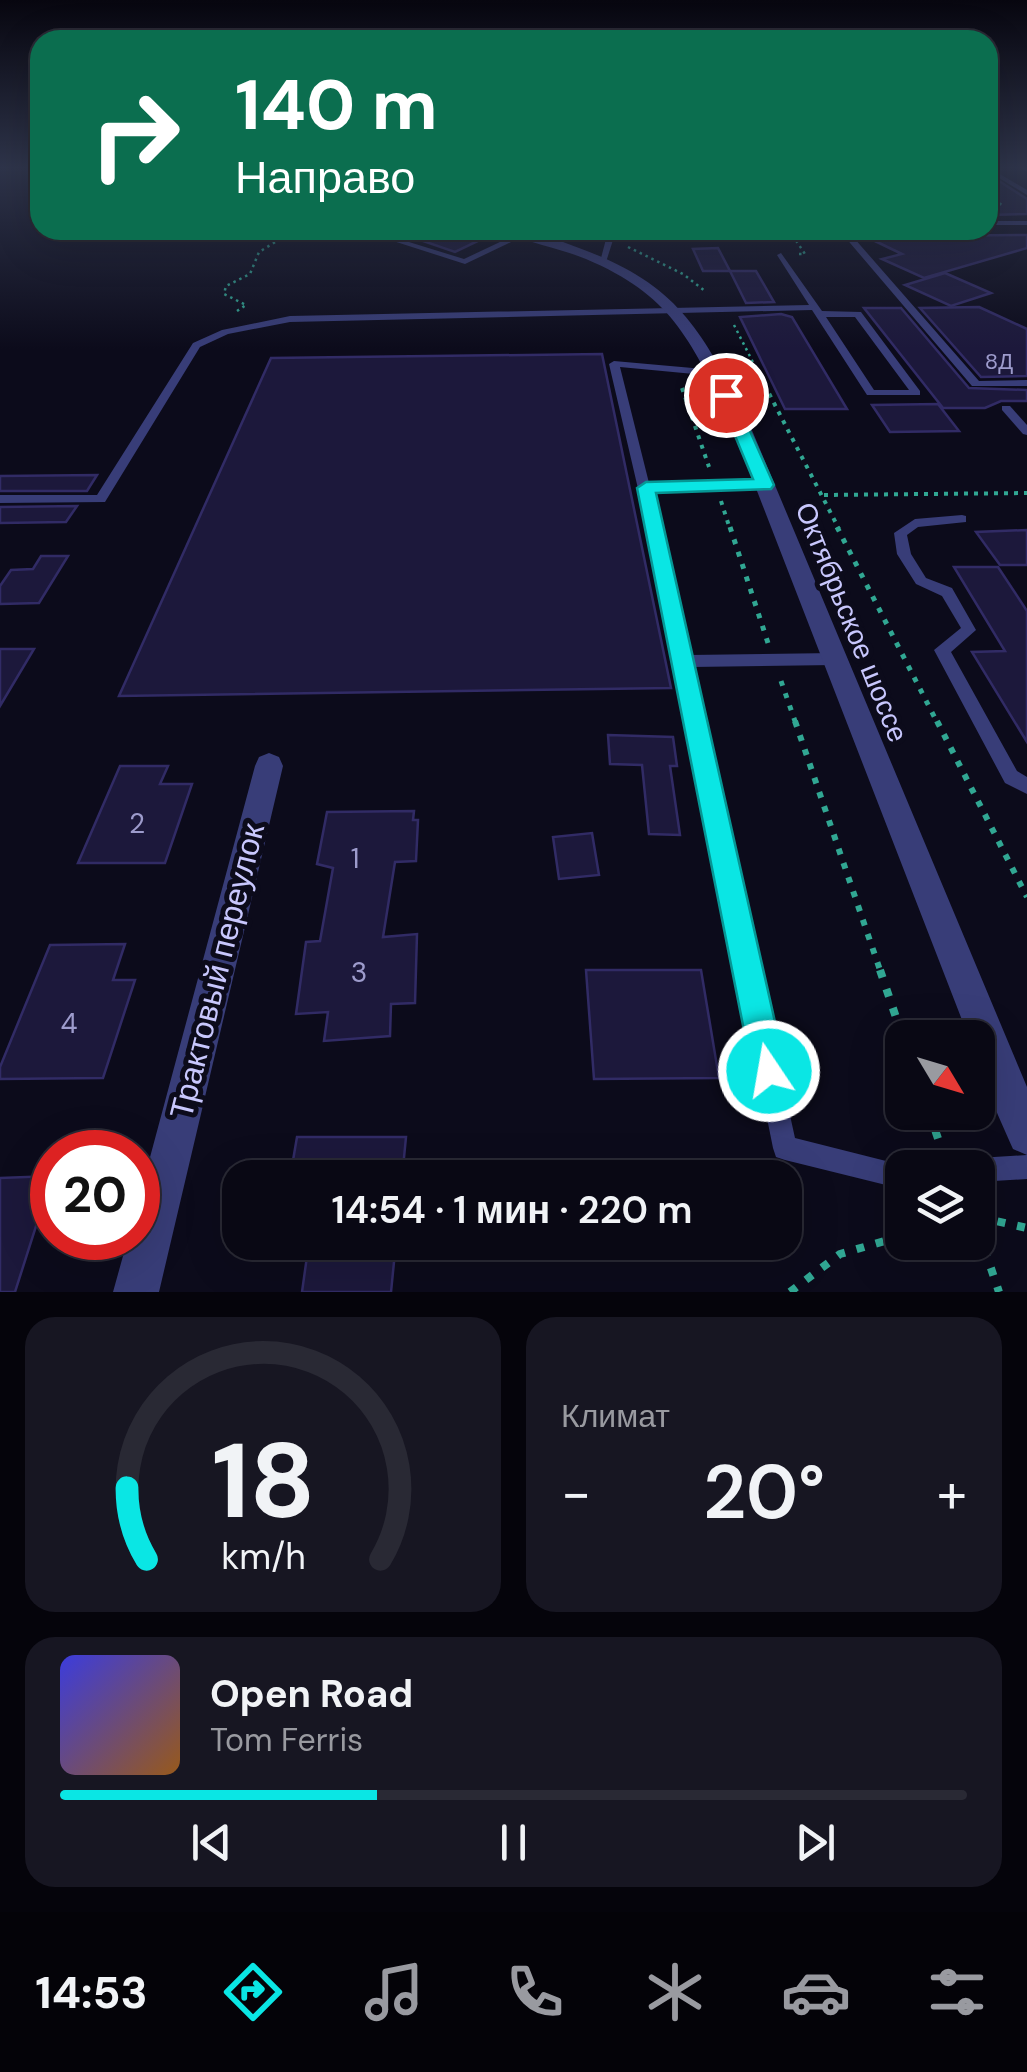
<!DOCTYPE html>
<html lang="ru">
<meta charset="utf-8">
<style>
:root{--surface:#090814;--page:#171622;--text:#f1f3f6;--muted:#999aa0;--line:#292934;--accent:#0ae6e4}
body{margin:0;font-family:"DM Sans",sans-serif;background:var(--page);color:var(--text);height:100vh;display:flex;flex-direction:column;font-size:38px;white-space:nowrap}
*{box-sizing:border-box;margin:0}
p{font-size:32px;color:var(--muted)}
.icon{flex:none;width:55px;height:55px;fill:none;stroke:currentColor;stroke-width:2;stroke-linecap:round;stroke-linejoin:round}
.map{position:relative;height:1292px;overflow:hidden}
.panel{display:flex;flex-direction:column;gap:25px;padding:25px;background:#05040b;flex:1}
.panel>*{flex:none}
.top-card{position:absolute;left:30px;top:30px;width:968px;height:210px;border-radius:30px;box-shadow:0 10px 40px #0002,0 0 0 2px var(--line);background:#0b6e4f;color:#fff;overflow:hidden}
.needle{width:65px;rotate:128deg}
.buttons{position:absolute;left:885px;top:1020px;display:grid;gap:20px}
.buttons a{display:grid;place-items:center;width:110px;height:110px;border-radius:20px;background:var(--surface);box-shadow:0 10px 40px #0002,0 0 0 2px var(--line);font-size:50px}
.speed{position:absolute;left:30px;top:1130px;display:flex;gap:20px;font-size:50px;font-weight:700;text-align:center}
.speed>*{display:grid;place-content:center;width:130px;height:130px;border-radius:50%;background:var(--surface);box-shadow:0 10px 40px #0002,0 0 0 2px var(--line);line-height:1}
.speed .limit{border:15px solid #d22;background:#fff;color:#111}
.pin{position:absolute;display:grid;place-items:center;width:85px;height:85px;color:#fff;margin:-42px;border:5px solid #fff;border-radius:50%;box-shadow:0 2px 10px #0007}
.me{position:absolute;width:110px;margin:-55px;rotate:348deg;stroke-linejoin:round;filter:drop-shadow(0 0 8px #0008)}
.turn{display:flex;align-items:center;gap:35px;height:210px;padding:0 40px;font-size:45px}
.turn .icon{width:130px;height:130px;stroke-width:2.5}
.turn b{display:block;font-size:70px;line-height:85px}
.big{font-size:75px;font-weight:600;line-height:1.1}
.panel .widget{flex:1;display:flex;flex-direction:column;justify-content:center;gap:15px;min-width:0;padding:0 35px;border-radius:30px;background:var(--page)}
.panel .dial{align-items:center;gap:0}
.dial svg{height:260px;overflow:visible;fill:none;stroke:var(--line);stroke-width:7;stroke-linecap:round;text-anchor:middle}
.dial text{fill:var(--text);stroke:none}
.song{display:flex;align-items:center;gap:30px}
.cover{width:120px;height:120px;border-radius:15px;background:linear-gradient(135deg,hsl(240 70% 55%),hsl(30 70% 35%))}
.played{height:10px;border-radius:5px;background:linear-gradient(90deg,var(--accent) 35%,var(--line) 35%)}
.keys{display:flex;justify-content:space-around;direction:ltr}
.heat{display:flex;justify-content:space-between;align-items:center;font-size:55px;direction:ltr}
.panel .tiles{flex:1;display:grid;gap:25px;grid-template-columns:1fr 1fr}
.widget:last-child{grid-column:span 2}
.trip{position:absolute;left:222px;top:1160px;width:580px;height:100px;border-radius:30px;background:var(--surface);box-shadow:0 10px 40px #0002,0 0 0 2px var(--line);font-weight:600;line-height:100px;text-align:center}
.tabs{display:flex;height:160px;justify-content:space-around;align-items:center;background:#040308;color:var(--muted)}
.tabs .icon{width:70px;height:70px}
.tabs .current{color:var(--accent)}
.tabs b{font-size:45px;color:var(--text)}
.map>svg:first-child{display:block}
</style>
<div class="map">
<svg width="1027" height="1292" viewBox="0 0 1027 1292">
<rect width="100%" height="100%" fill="#0c0b1b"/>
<g fill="#1c183b" stroke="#312b65" stroke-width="2.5">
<polygon points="988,174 1027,199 1027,214 988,215"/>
<polygon points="391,230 451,230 482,239 455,252"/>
<polygon points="852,230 905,230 919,236 1027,235 1027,248 924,278 882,259 902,254"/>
<polygon points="718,248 730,271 703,271 693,249"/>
<polygon points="730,271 756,271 774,302 746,303"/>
<polygon points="945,273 991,293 951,306 905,285"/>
<polygon points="979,307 1027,329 1027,376 981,377 920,308"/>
<polygon points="864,308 901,308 969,388 1027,390 1027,401 1001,401 985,408 943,408"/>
<polygon points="781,314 792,317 847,409 785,409 740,317"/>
<polygon points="602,354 671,688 119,696 271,358"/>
<polygon points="938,404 959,431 890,432 872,405"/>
<polygon points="97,475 87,491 0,491 0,476"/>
<polygon points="77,506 66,522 0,523 0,507"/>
<polygon points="1027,530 1027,565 1000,565 976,532"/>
<polygon points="41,556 68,556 39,603 0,604 0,586 11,570 33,569"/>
<polygon points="954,567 998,567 1027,611 1027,742 972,652 1005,651"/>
<polygon points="0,649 34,649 0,706"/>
<polygon points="608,735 673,737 677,766 670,766 680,835 649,834 642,765 610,764"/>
<polygon points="120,766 168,766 160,784 192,784 165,863 78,863"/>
<polygon points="414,811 413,820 418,820 416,861 395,862 383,937 417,934 415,1003 391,1004 390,1036 324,1041 328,1012 296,1014 306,942 320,941 333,868 317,864 327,812"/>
<polygon points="592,833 599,875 559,879 553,837"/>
<polygon points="125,944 113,980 135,980 103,1078 0,1079 0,1067 50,945"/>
<polygon points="586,970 701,970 719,1078 594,1079"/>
<polygon points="297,1137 406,1137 402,1178 290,1178"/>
<polygon points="52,1176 15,1292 0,1292 0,1178"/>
<polygon points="309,1242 396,1242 391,1292 302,1292"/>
</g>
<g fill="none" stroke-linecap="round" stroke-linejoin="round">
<g stroke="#31a793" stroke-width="2.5" stroke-dasharray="2.5 4" stroke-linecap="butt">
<polyline points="988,197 1002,205"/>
<polyline points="628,247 683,274 705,291"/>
<polyline points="799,254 805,254 793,236 801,230"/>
<polyline points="237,311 246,305 224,294 226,286 250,274 259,252 295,230"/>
<polyline points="734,325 761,378"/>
</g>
<g stroke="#31a793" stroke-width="4" stroke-dasharray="4 6" stroke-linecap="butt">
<polyline points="760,376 839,529"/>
<polyline points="682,388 709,467"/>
<polyline points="824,495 1027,493"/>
<polyline points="721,501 730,529"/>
</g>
<g stroke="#31a793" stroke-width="5" stroke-dasharray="5 8" stroke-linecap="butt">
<polyline points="730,527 768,643"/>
<polyline points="837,527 938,724"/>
<polyline points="781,681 796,724"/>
</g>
<g stroke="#31a793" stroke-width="6" stroke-dasharray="6 9" stroke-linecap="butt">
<polyline points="795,721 881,973"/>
<polyline points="937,721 1027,897"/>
</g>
<g stroke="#31a793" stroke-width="8" stroke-dasharray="8 12" stroke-linecap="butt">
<polyline points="880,970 903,1038"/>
<polyline points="929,1112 948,1168"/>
<polyline points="978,1217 1027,1228"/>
<polyline points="978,1230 999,1292"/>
<polyline points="790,1292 840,1254 902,1236"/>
</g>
<g fill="#383d78" fill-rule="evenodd">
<polygon points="993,170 1027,190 1027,195 991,173"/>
<rect x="988" y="221" width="39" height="4"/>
<polygon points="359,230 370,230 464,259 521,232 528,234 465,264"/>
<polygon points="616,230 624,230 613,240 606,262 600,262 606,239"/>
<polygon points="839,230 847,230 979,381 1027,380 1027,386 972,386"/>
<path d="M781,253L822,311L861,312L920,391V395H867L812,310L290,322L228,334L200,347L105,502L0,503V495H97L193,343L222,330L290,316L809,305L777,255ZM826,317H855L909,390H874Z"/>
<polygon points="614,361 715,370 720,373 715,376 620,367 649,483 765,481 771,485 765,489 651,491 689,655 835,653 840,655 843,659 840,663 835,665 692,667 795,1138 890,1162 902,1161 911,1164 912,1168 902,1168 902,1185 890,1186 785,1160 776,1157 773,1148 656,566 609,364"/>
<polygon points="1002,406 1010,406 1027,425 1027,435 1023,434 1002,410"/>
<polygon points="962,515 966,516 966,522 918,527 907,535 911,554 926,578 952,588 976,630 951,652 1017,771 1027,777 1027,794 1005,783 934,650 961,628 942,596 916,584 897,554 894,533 915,519"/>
<polygon points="1027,1155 1027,1179 978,1182 978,1168 967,1168 969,1161 978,1158"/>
</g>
<g fill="#383d78" fill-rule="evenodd">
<path d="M505,230C531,230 555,239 579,248C678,284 700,329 746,416L1027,1087V1155L1013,1149C998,1114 978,1076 978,1038H969L728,416C689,338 671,295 586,259C560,248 528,244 505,230Z"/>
<polygon points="269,753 279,757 283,766 159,1292 113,1292 128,1238 138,1238 138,1202 255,766 259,757"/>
</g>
<polygon fill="#383d78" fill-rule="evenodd" points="1020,168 1027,168 1027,172"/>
</g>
<linearGradient id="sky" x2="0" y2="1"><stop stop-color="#07060f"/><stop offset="0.48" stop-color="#2e344a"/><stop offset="1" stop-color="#2e344a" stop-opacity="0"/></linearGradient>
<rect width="1027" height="349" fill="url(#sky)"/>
<polygon fill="#0ae6e4" stroke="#069694" stroke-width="2.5" points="726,390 734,395 774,485 771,489 656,493 786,1071 781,1084 769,1089 757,1084 752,1071 637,488 646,482 753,479 718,395"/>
<g text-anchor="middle" stroke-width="10" stroke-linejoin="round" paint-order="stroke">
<g font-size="22" fill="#9d9bcc">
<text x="999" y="369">8Д</text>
</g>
<g font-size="28" fill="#c8c7fd" stroke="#0c0b1b">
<text transform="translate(852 622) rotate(68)" y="10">Октябрьское шоссе</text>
</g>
<g font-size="28" fill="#9d9bcc">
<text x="137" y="833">2</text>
<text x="355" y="868">1</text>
<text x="359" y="982">3</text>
<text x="69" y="1033">4</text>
</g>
<g font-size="32" fill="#c8c7fd" stroke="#0c0b1b">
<text transform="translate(217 971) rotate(-76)" y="11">Трактовый переулок</text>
</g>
</g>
</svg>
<div class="buttons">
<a><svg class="needle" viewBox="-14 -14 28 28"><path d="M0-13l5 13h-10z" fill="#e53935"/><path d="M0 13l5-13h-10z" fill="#999aa0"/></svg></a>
<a><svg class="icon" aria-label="layers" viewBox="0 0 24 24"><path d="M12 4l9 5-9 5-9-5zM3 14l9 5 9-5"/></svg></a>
</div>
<div class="speed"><div class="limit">20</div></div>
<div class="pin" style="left:726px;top:395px;background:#d93025"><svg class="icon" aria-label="arrive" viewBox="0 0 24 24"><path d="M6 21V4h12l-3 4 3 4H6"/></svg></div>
<svg class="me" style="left:769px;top:1071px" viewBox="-20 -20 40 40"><circle r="17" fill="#0ae6e4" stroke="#fff" stroke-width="3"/><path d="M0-11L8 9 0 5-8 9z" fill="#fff"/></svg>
<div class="trip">14:54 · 1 мин · 220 m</div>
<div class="top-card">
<div class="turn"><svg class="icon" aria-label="right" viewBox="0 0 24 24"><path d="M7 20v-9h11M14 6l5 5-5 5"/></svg><div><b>140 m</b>Направо</div></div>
</div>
</div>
<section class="panel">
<div class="tiles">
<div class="widget dial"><svg viewBox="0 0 100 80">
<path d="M14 69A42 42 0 1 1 86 69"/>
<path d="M14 69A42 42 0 0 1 8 47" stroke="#0ae6e4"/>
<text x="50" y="56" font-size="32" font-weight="700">18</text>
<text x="50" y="72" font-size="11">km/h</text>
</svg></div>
<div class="widget"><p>Климат</p>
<div class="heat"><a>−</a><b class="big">20°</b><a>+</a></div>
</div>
<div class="widget">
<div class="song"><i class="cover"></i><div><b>Open Road</b><p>Tom Ferris</p></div></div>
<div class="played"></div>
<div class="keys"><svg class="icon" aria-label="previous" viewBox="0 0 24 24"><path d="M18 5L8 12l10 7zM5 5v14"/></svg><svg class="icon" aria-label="pause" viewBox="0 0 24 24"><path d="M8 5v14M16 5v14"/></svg><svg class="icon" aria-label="next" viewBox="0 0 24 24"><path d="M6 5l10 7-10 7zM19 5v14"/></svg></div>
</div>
</div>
</section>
<nav class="tabs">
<b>14:53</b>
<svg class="icon current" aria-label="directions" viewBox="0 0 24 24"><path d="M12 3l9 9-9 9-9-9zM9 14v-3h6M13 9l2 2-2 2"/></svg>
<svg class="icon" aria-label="music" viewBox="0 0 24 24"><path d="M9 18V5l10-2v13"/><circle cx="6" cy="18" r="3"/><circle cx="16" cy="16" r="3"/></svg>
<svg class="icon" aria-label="phone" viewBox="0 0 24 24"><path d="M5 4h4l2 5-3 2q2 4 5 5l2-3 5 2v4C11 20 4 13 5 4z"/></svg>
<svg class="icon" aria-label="climate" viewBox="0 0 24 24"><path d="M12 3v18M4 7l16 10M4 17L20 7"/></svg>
<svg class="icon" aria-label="car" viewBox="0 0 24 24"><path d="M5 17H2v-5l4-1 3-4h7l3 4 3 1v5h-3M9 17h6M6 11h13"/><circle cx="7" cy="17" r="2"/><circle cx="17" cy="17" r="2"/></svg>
<svg class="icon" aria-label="filters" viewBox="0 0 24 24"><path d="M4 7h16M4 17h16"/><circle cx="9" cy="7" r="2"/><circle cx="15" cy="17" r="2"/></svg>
</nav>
